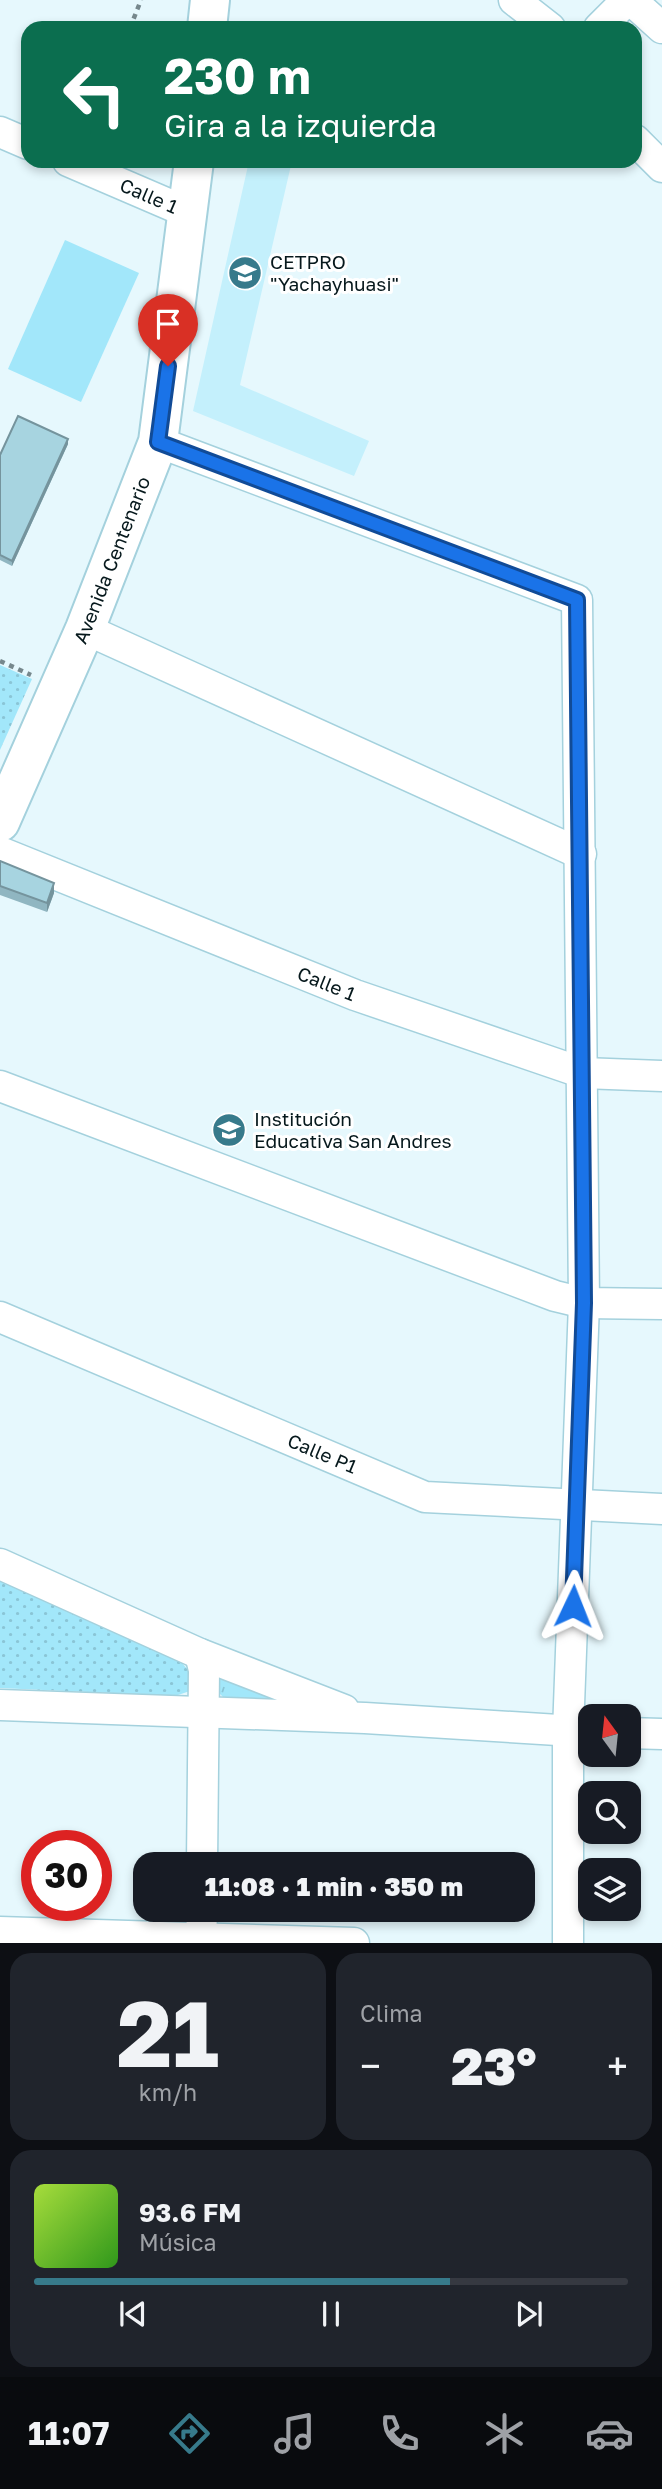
<!DOCTYPE html>
<html lang="es">
<meta charset="utf-8">
<style>
:root{--surface:#171b24;--page:#20242c;--text:#f1f3f6;--muted:#9ea1a6;--line:#363941;--accent:#377a8b}
body{margin:0;font-family:"Golos Text",sans-serif;background:var(--page);color:var(--text);height:100vh;display:flex;flex-direction:column;font-size:26px;white-space:nowrap}
*{box-sizing:border-box;margin:0}
p{font-size:23px;color:var(--muted)}
.icon{flex:none;width:38px;height:38px;fill:none;stroke:currentColor;stroke-width:2;stroke-linecap:round;stroke-linejoin:round}
.map{position:relative;height:1943px;overflow:hidden}
.side{display:flex;flex-direction:column;gap:10px;padding:10px;background:#0d0f14;flex:1}
.side>*{flex:none}
.top-card{position:absolute;left:21px;top:21px;width:621px;height:147px;border-radius:21px;box-shadow:0 4px 10px #0003;background:#0b6e4f;color:#fff;overflow:hidden}
.needle{width:46px;rotate:345deg}
.buttons{position:absolute;left:578px;top:1704px;display:grid;gap:14px}
.buttons a{display:grid;place-items:center;width:63px;height:63px;border-radius:14px;background:var(--surface);box-shadow:0 4px 10px #0003;font-size:35px}
.speed{position:absolute;left:21px;top:1830px;display:flex;gap:14px;font-size:35px;font-weight:700;text-align:center}
.speed>*{display:grid;place-content:center;width:91px;height:91px;border-radius:50%;background:var(--surface);box-shadow:0 4px 10px #0003;line-height:1}
.speed .limit{border:10px solid #d22;background:#fff;color:#111}
.pin{position:absolute;display:grid;place-items:center;width:60px;height:60px;color:#fff;margin:-72px -30px;border-radius:50% 50% 50% 0;rotate:-45deg;box-shadow:0 0 7px #0007}
.pin .icon{rotate:45deg}
.me{position:absolute;width:77px;margin:-38px;rotate:2deg;stroke-linejoin:round;filter:drop-shadow(0 0 5px #0008)}
.turn{display:flex;align-items:center;gap:24px;height:147px;padding:0 28px;font-size:32px}
.turn .icon{width:91px;height:91px;stroke-width:2.5}
.turn b{display:block;font-size:49px;line-height:60px}
.big{font-size:52px;font-weight:800;line-height:1.1}
.side .tile{flex:1;display:flex;flex-direction:column;justify-content:center;gap:10px;min-width:0;padding:0 24px;border-radius:21px;background:var(--page)}
.side .dial{align-items:center;gap:0}
.dial b{font-size:91px;line-height:1}
.song{display:flex;align-items:center;gap:21px}
.cover{width:84px;height:84px;border-radius:10px;background:linear-gradient(135deg,hsl(80 70% 55%),hsl(110 70% 35%))}
.played{height:7px;border-radius:4px;background:linear-gradient(90deg,var(--accent) 70%,var(--line) 70%)}
.keys{display:flex;justify-content:space-around;direction:ltr}
.heat{display:flex;justify-content:space-between;align-items:center;font-size:38px;direction:ltr}
.side .tiles{flex:1;display:grid;gap:10px;grid-template-columns:1fr 1fr}
.tile:last-child{grid-column:span 2}
.trip{position:absolute;left:133px;top:1852px;width:402px;height:70px;border-radius:21px;background:var(--surface);box-shadow:0 4px 10px #0003;font-weight:800;line-height:70px;text-align:center}
.tab-bar{display:flex;height:112px;justify-content:space-around;align-items:center;background:#090b0e;color:var(--muted)}
.tab-bar .icon{width:49px;height:49px}
.tab-bar .on{color:var(--accent)}
.tab-bar b{font-size:32px;color:var(--text)}
.map>svg:first-child{display:block}
</style>
<div class="map">
<svg width="662" height="1943" viewBox="0 0 662 1943">
<defs>
<pattern id="grass-tufts" width="24" height="20" patternUnits="userSpaceOnUse" patternTransform="scale(1.75)"><rect width="24" height="20" fill="#a2e7fa"/><path d="M3 7l-1-3M5 7V3M7 7l1-3M15 17l-1-3M17 17v-4M19 17l1-3" fill="none" stroke="#8ac5d6"/></pattern>
<pattern id="park-dots" width="8" height="8" patternUnits="userSpaceOnUse" patternTransform="scale(1.75)"><rect width="8" height="8" fill="#a2e7fa"/><path d="M2 2h.1M6 6h.1" fill="none" stroke="#8ac5d6" stroke-width="1.8" stroke-linecap="round"/></pattern>
</defs>
<rect width="100%" height="100%" fill="#e6f8fd"/>
<polygon fill="#c4f0fc" points="249,161 292,161 240,385 369,441 354,476 193,411"/>
<polygon fill="url(#grass-tufts)" points="222,1674 309,1708 223,1697 217,1691 217,1679"/>
<g fill="url(#park-dots)">
<polygon points="0,665 32,679 0,750"/>
<polygon points="0,1577 173,1653 190,1672 190,1691 175,1696 0,1688"/>
</g>
<polygon fill="#a2e7fa" points="65,240 139,273 81,402 8,369"/>
<g fill="none" stroke-linecap="round" stroke-linejoin="round">
<g stroke="#a4d1dd" stroke-width="33">
<g id="street">
<polyline points="514,0 550,28"/>
<polyline points="631,0 662,28"/>
<polyline points="599,28 627,0"/>
<polyline points="0,132 28,144"/>
<polyline points="635,140 662,167"/>
<path id="s1" d="M68,161L189,213"/>
<polyline points="158,442 577,600 584,1303 568,1732 568,1943"/>
<polyline points="85,629 581,854"/>
<path id="s2" d="M0,852L355,995L583,1073L662,1076"/>
<polyline points="0,1086 555,1296 584,1303 662,1304"/>
<path id="s3" d="M0,1317L425,1497L662,1509"/>
<polyline points="0,1564 200,1654 344,1710"/>
<polyline points="200,1654 204,1670 202,1864"/>
<polyline points="0,1705 365,1718 590,1732"/>
<polyline points="628,1733 662,1734"/>
<polyline points="0,1932 354,1943"/>
<polyline points="201,1943 202,1909"/>
</g>
</g>
<g stroke="#a4d1dd" stroke-width="42">
<g id="secondary">
<polyline points="207,28 210,0"/>
<path id="s4" d="M0,822L85,629L158,442L194,161"/>
</g>
</g>
<g stroke="#76888d" stroke-width="4.5" stroke-dasharray="5 5" stroke-linecap="butt">
<polyline points="130,28 141,0"/>
<polyline points="0,661 31,675"/>
</g>
<use href="#street" stroke="#fff" stroke-width="30"/>
<use href="#secondary" stroke="#fff" stroke-width="38"/>
</g>
<g fill="#90b6c1">
<polygon points="68,444 12,566 0,560 0,455"/>
<polygon points="0,861 54,893 47,912 0,895"/>
</g>
<g fill="#75949d">
<polygon points="68,439 68,444 12,566 12,561"/>
<polygon points="54,883 54,893 47,912 47,903"/>
</g>
<g fill="#a7d4e0" stroke="#75949d" stroke-width="2">
<polygon points="18,416 68,439 12,561 0,555 0,455"/>
<polygon points="0,861 54,883 47,903 0,886"/>
</g>
<g fill="none" stroke-linecap="round" stroke-linejoin="round">
<g stroke="#114b97" stroke-width="18">
<polyline id="route" points="168,366 158,442 577,600 584,1303 573,1606"/>
</g>
<use href="#route" stroke="#1a73e8" stroke-width="12"/>
</g>
<defs>
<g id="university-disc" transform="scale(1.75)"><circle r="9.5" fill="#377a8b" stroke="#fff"/><path d="M0-5L7-2L0 1L-7-2ZM-4 1L0 2.5L4 1V4Q0 6-4 4Z" fill="#fff"/></g>
<g id="school-disc" transform="scale(1.75)"><circle r="9.5" fill="#377a8b" stroke="#fff"/><path d="M0-5L7-2L0 1L-7-2ZM-4 1L0 2.5L4 1V4Q0 6-4 4Z" fill="#fff"/></g>
</defs>
<g fill-rule="evenodd">
<use href="#university-disc" x="245" y="273"/>
<use href="#school-disc" x="229" y="1130"/>
</g>
<g text-anchor="middle" stroke-width="6" stroke-linejoin="round" paint-order="stroke">
<g font-size="19" fill="#06181c" stroke="#fff">
<text dy="7" stroke="none"><textPath href="#s1" startOffset="88">Calle 1</textPath></text>
<text dy="7" stroke="none"><textPath href="#s4" startOffset="285">Avenida Centenario</textPath></text>
<text dy="7" stroke="none"><textPath href="#s2" startOffset="352">Calle 1</textPath></text>
<text dy="7" stroke="none"><textPath href="#s3" startOffset="350">Calle P1</textPath></text>
</g>
<g font-size="19" fill="#06181c" stroke="#fff" text-anchor="start">
<text x="270" y="269">CETPRO<tspan x="270" dy="22">"Yachayhuasi"</tspan></text>
<text x="254" y="1126">Institución<tspan x="254" dy="22">Educativa San Andres</tspan></text>
</g>
</g>
</svg>
<div class="buttons">
<a><svg class="needle" viewBox="-14 -14 28 28"><path d="M0-13l5 13h-10z" fill="#e53935"/><path d="M0 13l5-13h-10z" fill="#9ea1a6"/></svg></a>
<a><svg class="icon" aria-label="search" viewBox="0 0 24 24"><circle cx="10" cy="10" r="6"/><path d="M15 15l6 6"/></svg></a>
<a><svg class="icon" aria-label="layers" viewBox="0 0 24 24"><path d="M12 4l9 5-9 5-9-5zM3 14l9 5 9-5"/></svg></a>
</div>
<div class="speed"><div class="limit">30</div></div>
<div class="pin" style="left:168px;top:366px;background:#d93025"><svg class="icon" aria-label="arrive" viewBox="0 0 24 24"><path d="M6 21V4h12l-3 4 3 4H6"/></svg></div>
<svg class="me" style="left:573px;top:1606px" viewBox="-20 -20 40 40"><path d="M0-17L14 15 0 8-14 15z" fill="#1a73e8" stroke="#fff" stroke-width="4"/></svg>
<div class="trip">11:08 · 1 min · 350 m</div>
<div class="top-card">
<div class="turn"><svg class="icon" aria-label="left" viewBox="0 0 24 24"><path d="M17 20v-9H6M10 6l-5 5 5 5"/></svg><div><b>230 m</b>Gira a la izquierda</div></div>
</div>
</div>
<section class="side">
<div class="tiles">
<div class="tile dial"><b>21</b><p>km/h</p></div>
<div class="tile"><p>Clima</p>
<div class="heat"><a>−</a><b class="big">23°</b><a>+</a></div>
</div>
<div class="tile">
<div class="song"><i class="cover"></i><div><b>93.6 FM</b><p>Música</p></div></div>
<div class="played"></div>
<div class="keys"><svg class="icon" aria-label="previous" viewBox="0 0 24 24"><path d="M18 5L8 12l10 7zM5 5v14"/></svg><svg class="icon" aria-label="pause" viewBox="0 0 24 24"><path d="M8 5v14M16 5v14"/></svg><svg class="icon" aria-label="next" viewBox="0 0 24 24"><path d="M6 5l10 7-10 7zM19 5v14"/></svg></div>
</div>
</div>
</section>
<nav class="tab-bar">
<b>11:07</b>
<svg class="icon on" aria-label="directions" viewBox="0 0 24 24"><path d="M12 3l9 9-9 9-9-9zM9 14v-3h6M13 9l2 2-2 2"/></svg>
<svg class="icon" aria-label="music" viewBox="0 0 24 24"><path d="M9 18V5l10-2v13"/><circle cx="6" cy="18" r="3"/><circle cx="16" cy="16" r="3"/></svg>
<svg class="icon" aria-label="phone" viewBox="0 0 24 24"><path d="M5 4h4l2 5-3 2q2 4 5 5l2-3 5 2v4C11 20 4 13 5 4z"/></svg>
<svg class="icon" aria-label="climate" viewBox="0 0 24 24"><path d="M12 3v18M4 7l16 10M4 17L20 7"/></svg>
<svg class="icon" aria-label="car" viewBox="0 0 24 24"><path d="M5 17H2v-5l4-1 3-4h7l3 4 3 1v5h-3M9 17h6M6 11h13"/><circle cx="7" cy="17" r="2"/><circle cx="17" cy="17" r="2"/></svg>
</nav>
